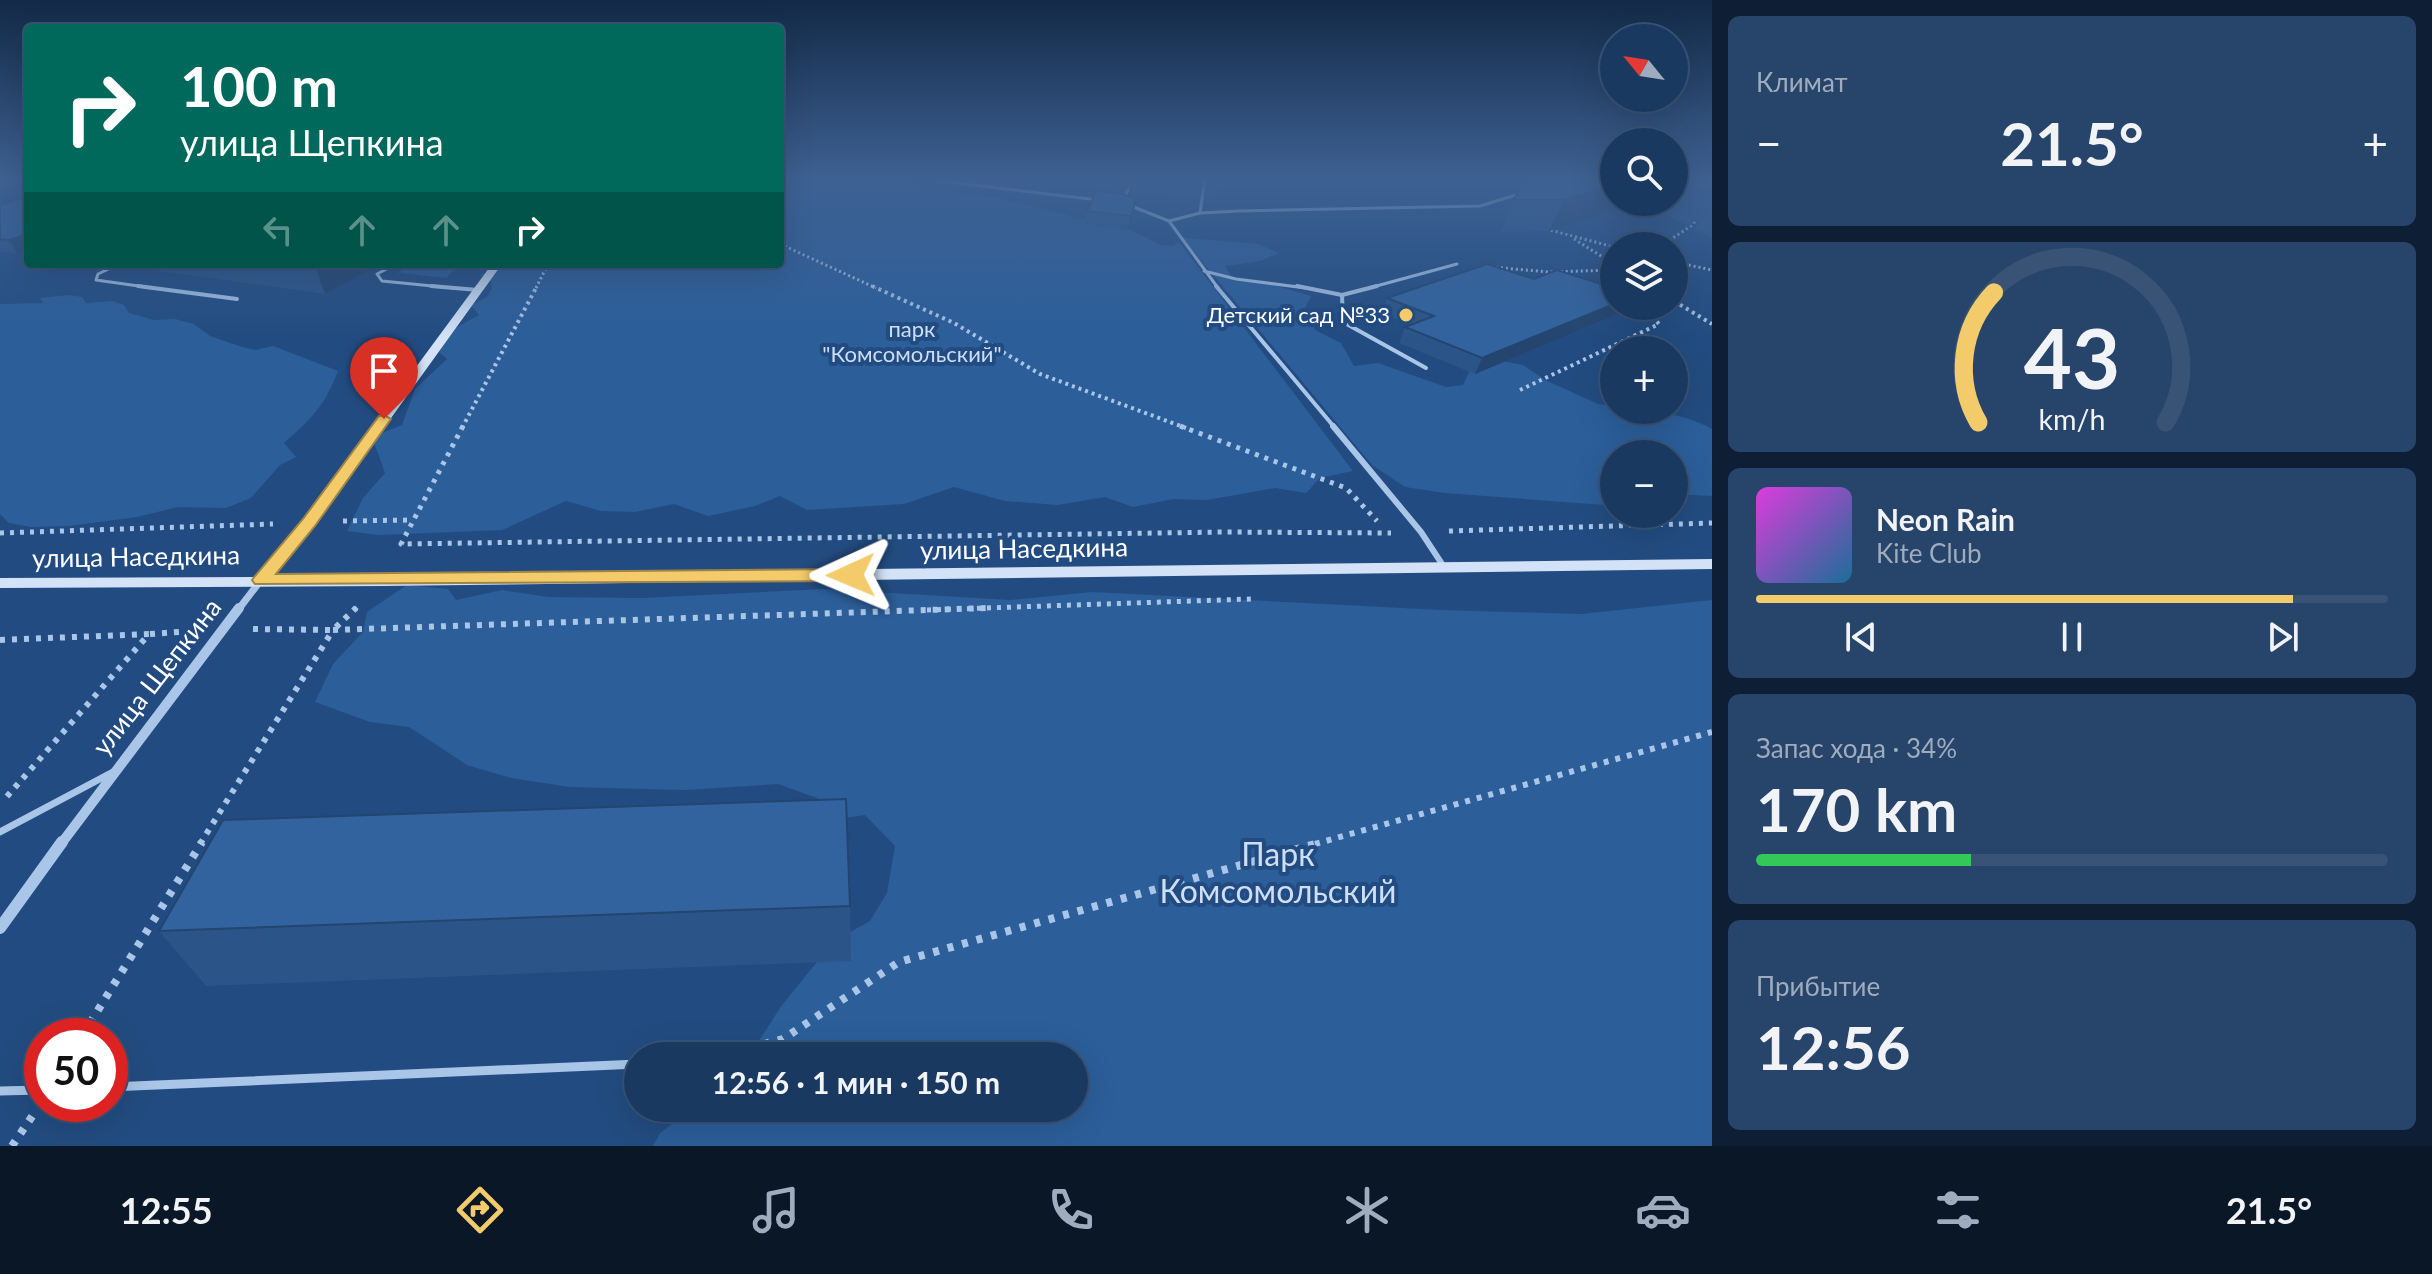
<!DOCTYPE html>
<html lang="ru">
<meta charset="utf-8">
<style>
:root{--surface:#1a3961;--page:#27446a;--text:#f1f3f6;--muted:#9facbd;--line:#385376;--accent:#f3cb6b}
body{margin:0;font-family:Lato,sans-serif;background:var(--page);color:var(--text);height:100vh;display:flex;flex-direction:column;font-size:30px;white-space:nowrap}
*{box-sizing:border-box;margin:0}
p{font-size:26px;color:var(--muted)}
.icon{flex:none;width:44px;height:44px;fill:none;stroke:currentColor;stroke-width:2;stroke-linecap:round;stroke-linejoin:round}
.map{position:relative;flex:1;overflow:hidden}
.details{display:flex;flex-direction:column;gap:16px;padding:16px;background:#0e1f35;width:720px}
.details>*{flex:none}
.top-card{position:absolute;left:24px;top:24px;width:760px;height:244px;border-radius:8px;box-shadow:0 8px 32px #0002,0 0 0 2px var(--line);background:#00695c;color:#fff;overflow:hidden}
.needle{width:52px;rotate:300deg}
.buttons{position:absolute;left:1600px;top:24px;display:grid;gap:16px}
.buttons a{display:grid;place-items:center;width:88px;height:88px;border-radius:50%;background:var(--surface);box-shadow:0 8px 32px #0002,0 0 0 2px var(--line);font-size:40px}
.speed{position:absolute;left:24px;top:1018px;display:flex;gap:16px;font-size:40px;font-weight:700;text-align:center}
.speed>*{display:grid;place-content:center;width:104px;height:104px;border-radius:50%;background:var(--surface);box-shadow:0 8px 32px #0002,0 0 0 2px var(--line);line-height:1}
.speed .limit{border:12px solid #d22;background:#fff;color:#111}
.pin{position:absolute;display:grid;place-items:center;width:68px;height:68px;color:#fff;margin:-82px -34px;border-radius:50% 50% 50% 0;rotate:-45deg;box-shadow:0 0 8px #0007}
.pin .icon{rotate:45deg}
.me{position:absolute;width:88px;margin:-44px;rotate:269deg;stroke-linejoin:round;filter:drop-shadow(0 0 6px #0008)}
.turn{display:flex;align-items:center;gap:28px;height:168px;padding:0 24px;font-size:36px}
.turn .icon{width:104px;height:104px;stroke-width:2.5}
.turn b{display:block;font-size:56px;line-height:68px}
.lanes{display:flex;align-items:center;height:76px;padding:0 24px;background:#0003;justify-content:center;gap:40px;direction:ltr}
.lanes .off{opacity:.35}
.big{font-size:60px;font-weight:700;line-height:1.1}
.details .widget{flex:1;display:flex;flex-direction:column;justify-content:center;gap:12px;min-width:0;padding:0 28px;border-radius:12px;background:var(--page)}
.details .dial{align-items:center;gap:0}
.dial svg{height:208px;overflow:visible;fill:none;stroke:var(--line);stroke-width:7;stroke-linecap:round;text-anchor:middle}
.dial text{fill:var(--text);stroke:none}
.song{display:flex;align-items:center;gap:24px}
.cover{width:96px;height:96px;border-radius:12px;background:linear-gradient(135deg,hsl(300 70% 55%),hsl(200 70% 35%))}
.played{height:8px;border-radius:4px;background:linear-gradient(90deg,var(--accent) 85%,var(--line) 85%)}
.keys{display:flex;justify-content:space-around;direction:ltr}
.heat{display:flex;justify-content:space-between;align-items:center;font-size:44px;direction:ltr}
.charge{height:12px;border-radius:6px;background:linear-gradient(90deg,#34c759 34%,var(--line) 0)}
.trip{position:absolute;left:624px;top:1042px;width:464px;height:80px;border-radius:40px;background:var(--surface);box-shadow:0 8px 32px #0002,0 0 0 2px var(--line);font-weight:700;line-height:80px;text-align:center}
.menu{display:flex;height:128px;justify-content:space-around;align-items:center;background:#0a1727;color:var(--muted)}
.menu .icon{width:56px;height:56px}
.menu .current{color:var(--accent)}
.menu b{font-size:36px;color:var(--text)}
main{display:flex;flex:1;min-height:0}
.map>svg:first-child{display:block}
</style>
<main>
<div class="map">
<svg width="1712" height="1146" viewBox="0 0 1712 1146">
<rect width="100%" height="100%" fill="#224c81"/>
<g fill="#2c5e99">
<polygon points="780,178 904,178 929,189 996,198 1131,230 1161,245 1173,246 1179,242 1353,471 1320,478 1306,493 1275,488 1207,500 1173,499 1133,507 1105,497 1057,505 1005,501 954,487 904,504 807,510 780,496 755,506 708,516 674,504 635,512 601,511 566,501 502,530 378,535 347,531 363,498 385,473 372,437 402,425 415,389 447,359 439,352 452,330 479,315 471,305 487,297 492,288 490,280 480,275 508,264 780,264"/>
<path d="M1186,238L1259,244L1279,253L1260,261L1225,266L1234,280L1274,285L1311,296L1305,308L1315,330L1341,343L1354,366L1378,363L1446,387L1463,385L1472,366L1485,358L1523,365L1545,380L1598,404L1614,406V410C1648,410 1681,412 1712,429V496L1674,494V454H1614V502L1604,505L1445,493L1405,487L1372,465L1183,239Z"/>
<polygon points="412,264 458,264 447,278 398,273"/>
<path d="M70,295L82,297L86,303L112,301L124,305L129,313L154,320L175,319L194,324L210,336L242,347L256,350L273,346L338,371C324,407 313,417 284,443L296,457L280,465L251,498L226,508L178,507L137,517L69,526L31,527L9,523L0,514V304L43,303L40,298Z"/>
<polygon points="407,585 448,589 456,600 502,590 548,597 642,598 824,589 1010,600 1092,592 1441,610 1581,614 1712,600 1712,1146 653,1146 660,1133 693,1108 1074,1108 1074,1056 749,1056 782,1005 834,941 870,921 887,893 895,846 865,815 831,820 817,798 778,784 685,790 570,787 511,778 467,765 409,727 370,722 315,702 333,664 363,632 367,612"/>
</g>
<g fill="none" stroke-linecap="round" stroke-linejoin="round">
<g stroke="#a9c5e7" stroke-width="3" stroke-dasharray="2 3" stroke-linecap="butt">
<polyline points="1546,229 1614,247"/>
<polyline points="1574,239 1614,264"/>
<polyline points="780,244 876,288"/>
<polyline points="1661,246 1694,224 1695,213"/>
<polyline points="1674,262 1712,270"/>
<polyline points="1491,267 1549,272 1614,270"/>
<polyline points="536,288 548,264"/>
</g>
<g stroke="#a9c5e7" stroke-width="4" stroke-dasharray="3 4" stroke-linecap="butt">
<polyline points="872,286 954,323 1040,374 1186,428"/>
<polyline points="1674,301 1712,324"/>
<polyline points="1520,390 1659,324 1643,306"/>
<polyline points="462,428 537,286"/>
</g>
<g stroke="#a9c5e7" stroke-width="5" stroke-dasharray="4 6" stroke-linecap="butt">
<polyline points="463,426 401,544 1225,532 1391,533"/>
<polyline points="1180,426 1346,488 1377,521"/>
<polyline points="343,521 413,520"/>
<polyline points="1449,531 1712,523"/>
<polyline points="0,533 273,524"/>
<polyline points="354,610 358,606"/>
<polyline points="927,610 1251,599"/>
</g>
<g stroke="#a9c5e7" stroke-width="6" stroke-dasharray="5 7" stroke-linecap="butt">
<polyline points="253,629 333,630 356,608"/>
<polyline points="150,634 192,631"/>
<polyline points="0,640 149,634 3,801"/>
<polyline points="200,844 333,630 986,608"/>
<polyline points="1315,844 1712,732"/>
</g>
<g stroke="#a9c5e7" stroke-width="8" stroke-dasharray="6 9" stroke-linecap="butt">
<polyline points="82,1036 202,842"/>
<polyline points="720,1056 783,1039 899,962 1322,842"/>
<polyline points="12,1146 33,1115"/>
</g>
<g stroke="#a9c5e7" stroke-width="3">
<polyline points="1136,178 1121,202 1169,221 1200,213 1239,211 1480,206 1522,193"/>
<polyline points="0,179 4,178"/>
<polyline points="940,181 1098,200"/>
<polyline points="1200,213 1205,178"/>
<polyline points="1169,221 1218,288"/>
<polyline points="119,264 98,274 96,280 153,288"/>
<polyline points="396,264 377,274 382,281 453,288"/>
<polyline points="1204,271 1236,279 1306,288"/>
<polyline points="1369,288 1457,264"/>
</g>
<g stroke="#a9c5e7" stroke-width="4">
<polyline points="138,286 237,299"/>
<polyline points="431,286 478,290"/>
<polyline points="1216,286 1335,428"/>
<polyline points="1297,286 1342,295 1343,322 1426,368"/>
<polyline points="1342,295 1377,286"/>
</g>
<polyline stroke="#a9c5e7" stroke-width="6" points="1333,426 1421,532 1444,567"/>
<polyline stroke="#a9c5e7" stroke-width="7" points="0,832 113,772"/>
<g stroke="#a9c5e7" stroke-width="9">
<polyline points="110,1087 638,1064"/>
<polyline points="0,1091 42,1090"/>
</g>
<polyline stroke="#a9c5e7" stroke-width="7" points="238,610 261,580"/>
<polyline stroke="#a9c5e7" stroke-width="10" points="61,844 239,608"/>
<polyline stroke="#a9c5e7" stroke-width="12" points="0,928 62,842"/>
<polygon fill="#d3e2f6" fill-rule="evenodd" points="492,264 502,264 314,525 273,576 1712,559 1712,569 383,586 0,588 0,578 255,577 304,519"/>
</g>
<g fill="#2b5588" fill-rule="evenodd">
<path d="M1100,178H1202L1198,198L1140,191L1136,203H1135L1128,229L1086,224L1087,211L1098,191ZM1131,179L1128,196L1121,194Z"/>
<polygon points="1209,178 1220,178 1215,199 1207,198"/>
<polygon points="1614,178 1549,231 1501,232 1514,200"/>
<polygon points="1674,178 1712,178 1712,237 1695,228 1700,219 1694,220 1690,226 1640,202 1674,202"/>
<polygon points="28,196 28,250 17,254 0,251 0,205"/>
<polygon points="130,264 380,264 325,294 131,267"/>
<polygon points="1387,298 1627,310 1475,374 1399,343 1405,327 1411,325 1381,313"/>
<polygon points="850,906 851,961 206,986 159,931"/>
</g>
<g fill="#23456f">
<polygon points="1122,178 1132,178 1119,197"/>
<polygon points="1141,178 1143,178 1136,203"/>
<polygon points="1614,184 1614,202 1639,202 1549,231 1564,200"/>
<polygon points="1136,199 1134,212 1128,229 1131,216"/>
<polygon points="28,234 28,250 17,254 9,240"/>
<polygon points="325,264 380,264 325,294 316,269"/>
<polygon points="1614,304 1614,306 1630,306 1627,310 1475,374 1482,358"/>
</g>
<g fill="#32639e" stroke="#23456f" stroke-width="2">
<polygon points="1525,178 1614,178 1614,184 1564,200 1514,200"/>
<polygon points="1674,178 1709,178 1712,180 1712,189 1710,189 1707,195 1674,180"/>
<polygon points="1096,191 1122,194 1136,199 1131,216 1087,211"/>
<polygon points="28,196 28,234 9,240 0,239 0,205"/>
<polygon points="281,264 325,264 316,269"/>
<polygon points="1487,264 1534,279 1557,270 1614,288 1614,304 1482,358 1405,327 1434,316 1387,298"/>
<polygon points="846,799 850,906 159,931 223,820"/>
</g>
<linearGradient id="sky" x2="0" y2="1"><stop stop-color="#132a47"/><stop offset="0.53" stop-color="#3e6192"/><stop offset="1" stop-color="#3e6192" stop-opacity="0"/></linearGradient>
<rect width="1712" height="338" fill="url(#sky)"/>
<polygon fill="#f3cb6b" stroke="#9e8446" stroke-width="2" points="384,415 391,419 315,526 276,574 851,569 860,575 851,581 255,584 252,580 255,576 303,519 379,416"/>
<circle fill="#f3cb6b" stroke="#224c81" stroke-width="3" cx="1406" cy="315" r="8"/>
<g text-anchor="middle" stroke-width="8" stroke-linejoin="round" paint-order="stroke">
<g font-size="22" fill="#fff" stroke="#224c81" text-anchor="end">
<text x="1390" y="323">Детский сад №33</text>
</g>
<g font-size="22" fill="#cddff6" stroke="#224c81">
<text x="912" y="337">парк<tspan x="912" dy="25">"Комсомольский"</tspan></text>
</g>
<g font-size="26" fill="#fff" stroke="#224c81">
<text transform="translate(1024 549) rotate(-1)" y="9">улица Наседкина</text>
<text transform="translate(136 557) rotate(-1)" y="9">улица Наседкина</text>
<text transform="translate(157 677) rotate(-52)" y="9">улица Щепкина</text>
</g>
<g font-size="32" fill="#cddff6" stroke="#224c81">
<text x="1278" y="866">Парк<tspan x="1278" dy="37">Комсомольский</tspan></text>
</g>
</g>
</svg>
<div class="buttons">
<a><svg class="needle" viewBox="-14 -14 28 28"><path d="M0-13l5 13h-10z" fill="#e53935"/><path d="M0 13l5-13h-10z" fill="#9facbd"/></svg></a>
<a><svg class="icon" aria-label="search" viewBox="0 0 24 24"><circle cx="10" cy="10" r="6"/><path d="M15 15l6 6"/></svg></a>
<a><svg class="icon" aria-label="layers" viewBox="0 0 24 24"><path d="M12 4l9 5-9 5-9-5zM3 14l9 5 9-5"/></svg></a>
<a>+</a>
<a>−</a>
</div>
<div class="speed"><div class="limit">50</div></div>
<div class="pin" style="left:384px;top:419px;background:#d93025"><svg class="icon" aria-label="arrive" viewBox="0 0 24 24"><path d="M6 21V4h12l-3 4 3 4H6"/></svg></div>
<svg class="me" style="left:851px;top:575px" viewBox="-20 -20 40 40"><path d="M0-17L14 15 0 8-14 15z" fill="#f3cb6b" stroke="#fff" stroke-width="4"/></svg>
<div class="trip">12:56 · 1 мин · 150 m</div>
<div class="top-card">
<div class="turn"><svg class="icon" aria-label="right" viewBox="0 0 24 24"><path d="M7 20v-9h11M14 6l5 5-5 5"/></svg><div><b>100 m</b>улица Щепкина</div></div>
<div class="lanes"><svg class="icon off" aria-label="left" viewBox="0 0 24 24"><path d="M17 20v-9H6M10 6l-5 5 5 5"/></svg><svg class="icon off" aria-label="ahead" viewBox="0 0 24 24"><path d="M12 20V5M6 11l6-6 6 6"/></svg><svg class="icon off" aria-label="ahead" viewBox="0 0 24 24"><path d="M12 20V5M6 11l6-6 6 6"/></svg><svg class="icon" aria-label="right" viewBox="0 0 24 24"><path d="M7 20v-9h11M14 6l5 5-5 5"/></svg></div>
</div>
</div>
<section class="details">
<div class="widget"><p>Климат</p>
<div class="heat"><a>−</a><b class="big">21.5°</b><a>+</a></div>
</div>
<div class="widget dial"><svg viewBox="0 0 100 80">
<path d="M14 69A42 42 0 1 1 86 69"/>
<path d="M14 69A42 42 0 0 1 20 19" stroke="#f3cb6b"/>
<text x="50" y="56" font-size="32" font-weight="700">43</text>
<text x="50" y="72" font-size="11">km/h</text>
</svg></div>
<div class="widget">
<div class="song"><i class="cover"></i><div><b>Neon Rain</b><p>Kite Club</p></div></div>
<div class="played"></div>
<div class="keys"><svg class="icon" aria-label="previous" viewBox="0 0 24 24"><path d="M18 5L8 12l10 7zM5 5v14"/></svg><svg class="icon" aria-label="pause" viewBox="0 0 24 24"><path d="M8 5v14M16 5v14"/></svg><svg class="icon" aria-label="next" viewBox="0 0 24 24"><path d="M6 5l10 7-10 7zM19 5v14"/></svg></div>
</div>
<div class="widget"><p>Запас хода · 34%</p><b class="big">170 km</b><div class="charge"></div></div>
<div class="widget"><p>Прибытие</p><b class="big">12:56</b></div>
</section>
</main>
<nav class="menu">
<b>12:55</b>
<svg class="icon current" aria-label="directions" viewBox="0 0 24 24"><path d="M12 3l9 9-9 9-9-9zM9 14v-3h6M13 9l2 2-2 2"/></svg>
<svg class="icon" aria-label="music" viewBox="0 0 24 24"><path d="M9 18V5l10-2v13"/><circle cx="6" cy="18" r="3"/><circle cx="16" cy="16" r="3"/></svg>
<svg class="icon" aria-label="phone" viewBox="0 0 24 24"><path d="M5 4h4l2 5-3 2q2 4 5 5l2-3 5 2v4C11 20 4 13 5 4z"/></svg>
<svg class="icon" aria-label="climate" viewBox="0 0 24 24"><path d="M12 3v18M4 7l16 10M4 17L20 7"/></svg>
<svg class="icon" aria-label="car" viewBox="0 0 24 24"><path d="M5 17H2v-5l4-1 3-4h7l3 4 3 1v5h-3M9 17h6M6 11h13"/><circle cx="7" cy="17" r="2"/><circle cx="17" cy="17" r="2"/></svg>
<svg class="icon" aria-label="filters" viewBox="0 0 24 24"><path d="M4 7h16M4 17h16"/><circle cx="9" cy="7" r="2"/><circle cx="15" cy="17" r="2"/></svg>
<b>21.5°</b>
</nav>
